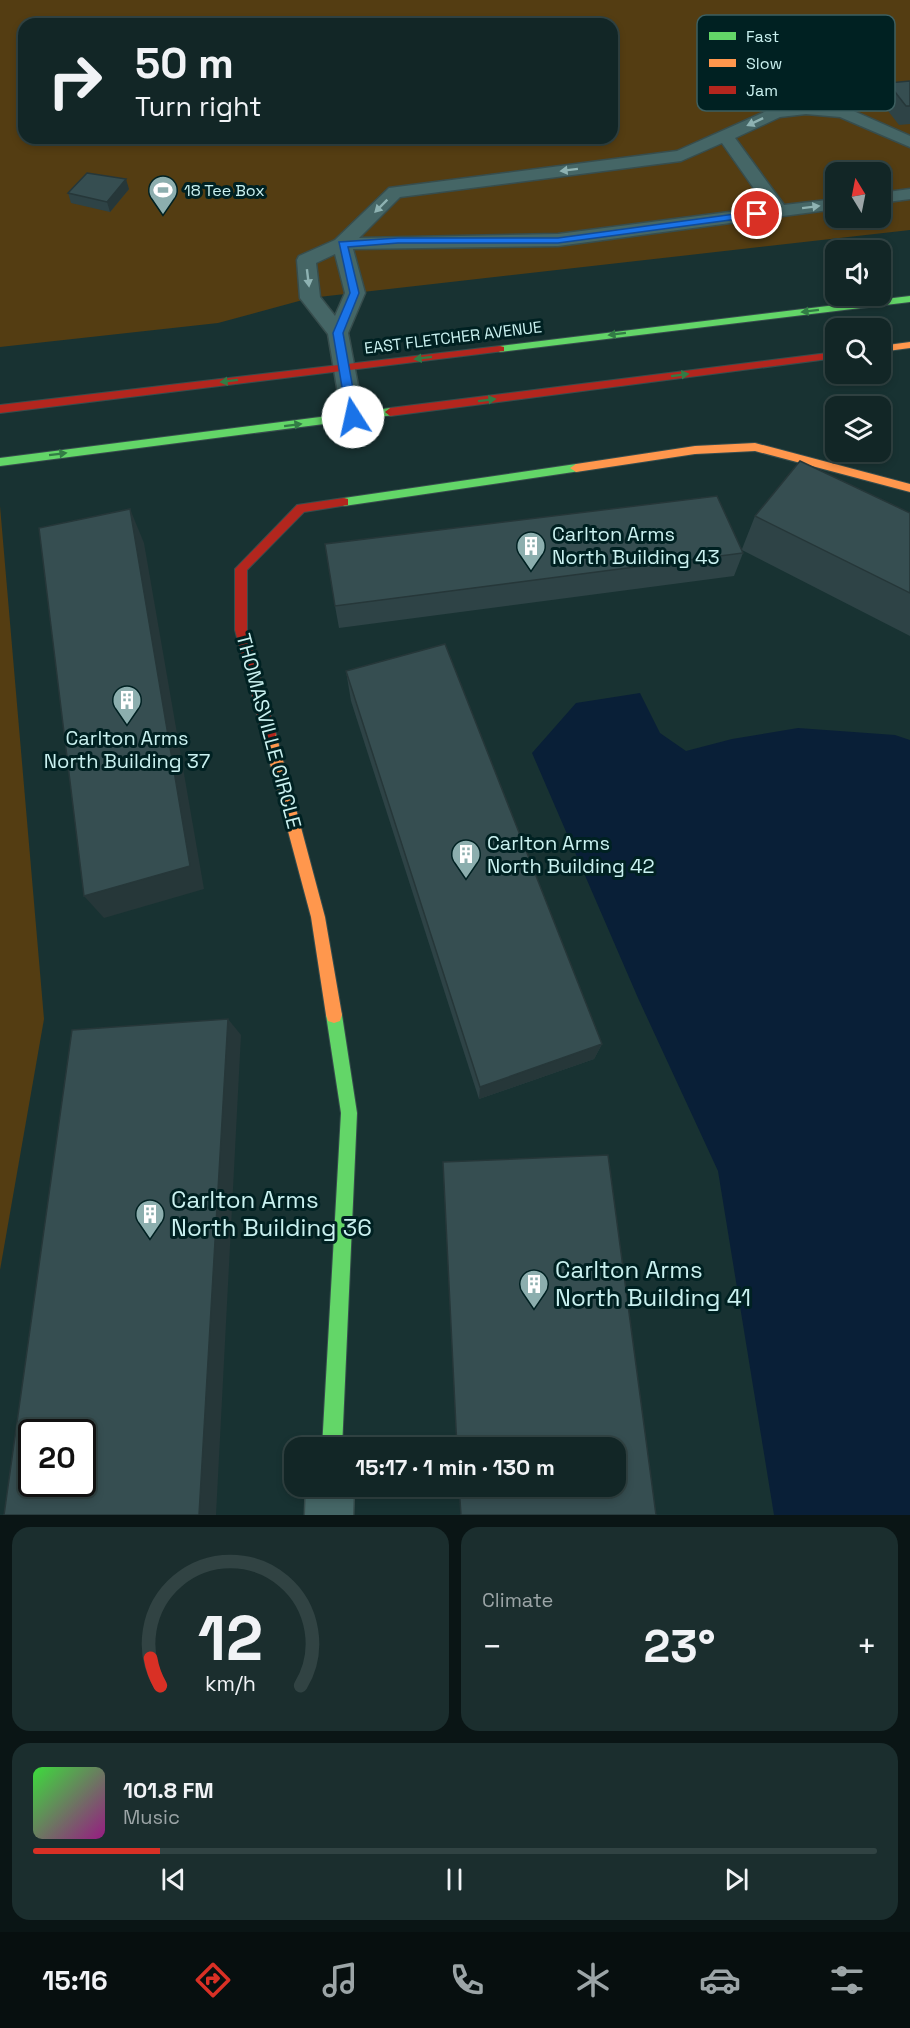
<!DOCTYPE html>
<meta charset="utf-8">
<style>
:root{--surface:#122626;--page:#1b2e2e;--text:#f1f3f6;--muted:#9ca5a7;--line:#314343;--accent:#d93025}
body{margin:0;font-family:"Space Grotesk",sans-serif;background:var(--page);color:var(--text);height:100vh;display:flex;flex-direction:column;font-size:22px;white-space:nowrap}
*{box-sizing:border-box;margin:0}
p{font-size:20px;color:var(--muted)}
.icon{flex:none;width:33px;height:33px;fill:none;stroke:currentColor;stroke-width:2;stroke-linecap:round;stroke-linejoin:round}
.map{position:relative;height:1515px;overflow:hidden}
.panel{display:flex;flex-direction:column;gap:12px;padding:12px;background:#0a1515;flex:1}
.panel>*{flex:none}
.banner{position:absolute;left:18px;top:18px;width:600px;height:126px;border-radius:18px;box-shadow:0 3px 9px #0003,0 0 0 2px var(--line);background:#122626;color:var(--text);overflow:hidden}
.needle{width:39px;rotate:350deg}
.controls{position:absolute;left:825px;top:162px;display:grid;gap:12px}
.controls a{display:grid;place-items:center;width:66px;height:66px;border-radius:12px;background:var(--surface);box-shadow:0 3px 9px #0003,0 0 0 2px var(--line);font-size:30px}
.speed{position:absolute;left:18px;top:1419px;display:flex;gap:12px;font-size:30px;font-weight:700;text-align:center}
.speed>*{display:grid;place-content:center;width:78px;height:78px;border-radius:50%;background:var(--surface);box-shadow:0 3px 9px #0003,0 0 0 2px var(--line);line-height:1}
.speed .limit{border:3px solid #111;border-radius:9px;background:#fff;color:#111}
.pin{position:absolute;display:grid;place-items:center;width:51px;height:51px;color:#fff;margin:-26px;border:3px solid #fff;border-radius:50%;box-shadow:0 2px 6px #0007}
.me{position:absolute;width:66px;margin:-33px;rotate:350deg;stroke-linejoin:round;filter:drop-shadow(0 0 4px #0008)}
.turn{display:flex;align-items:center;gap:21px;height:126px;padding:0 18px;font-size:27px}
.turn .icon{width:78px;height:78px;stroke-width:2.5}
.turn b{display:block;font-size:42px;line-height:51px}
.big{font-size:45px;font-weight:700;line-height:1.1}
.panel .tile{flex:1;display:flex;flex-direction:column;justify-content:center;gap:9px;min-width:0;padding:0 21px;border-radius:18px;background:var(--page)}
.panel .dial{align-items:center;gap:0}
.dial svg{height:156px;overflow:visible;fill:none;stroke:var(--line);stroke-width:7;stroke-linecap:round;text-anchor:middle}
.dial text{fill:var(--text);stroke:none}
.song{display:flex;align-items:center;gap:18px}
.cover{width:72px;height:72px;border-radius:9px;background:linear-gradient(135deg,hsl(120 70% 55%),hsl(310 70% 35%))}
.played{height:6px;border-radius:3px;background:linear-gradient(90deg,var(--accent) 15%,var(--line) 15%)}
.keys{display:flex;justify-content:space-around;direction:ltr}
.heat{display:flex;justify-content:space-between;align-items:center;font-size:33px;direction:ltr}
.panel .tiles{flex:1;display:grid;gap:12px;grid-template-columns:1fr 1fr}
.tile:last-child{grid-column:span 2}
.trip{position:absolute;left:284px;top:1437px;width:342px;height:60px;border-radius:18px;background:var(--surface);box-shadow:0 3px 9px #0003,0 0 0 2px var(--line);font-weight:700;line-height:60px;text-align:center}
.tab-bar{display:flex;height:96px;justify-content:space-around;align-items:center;background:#070f0f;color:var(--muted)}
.tab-bar .icon{width:42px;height:42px}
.tab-bar .on{color:var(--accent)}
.tab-bar b{font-size:27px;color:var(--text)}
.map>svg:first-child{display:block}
</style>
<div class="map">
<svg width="910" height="1515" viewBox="0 0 910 1515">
<rect width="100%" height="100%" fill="#183232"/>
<g fill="#543d12" fill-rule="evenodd">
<path d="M0,0H910V230L310,298L218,323L0,347ZM24,24H612V138H24ZM836,172H880V218H836Z"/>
<polygon points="0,506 44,1019 0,1270"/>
</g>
<polygon fill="#091f37" points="640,693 660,733 686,751 732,739 798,728 895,735 910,740 910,1515 774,1515 718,1171 638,998 532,753 576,703"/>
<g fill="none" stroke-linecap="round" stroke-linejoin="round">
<g stroke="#374d4d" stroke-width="3">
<g id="lane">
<path d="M806,104L849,109L910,136V147L840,117L806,114L780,117L735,138L784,205L836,199V209L558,246L353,249L365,293L348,333L364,417L361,422L353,424L345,422L342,417L328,334L300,298L297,260L299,256L335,240L389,188L677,151L771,109ZM722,143L767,207L558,234L359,238L400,197L681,161ZM335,254L345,293L335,316L320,297L316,263Z"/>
<polygon points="910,189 910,199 880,203 880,193"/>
</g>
</g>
<g stroke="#374d4d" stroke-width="3">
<polygon id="street" points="306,1486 354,1486 353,1515 305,1515"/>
</g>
<g stroke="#374d4d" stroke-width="2">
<g id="fast">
<polygon points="910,296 910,302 500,352 495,349 500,346"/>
<polygon points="390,408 394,409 394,415 0,466 0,458"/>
<polygon points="576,464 582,468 580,471 344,506 338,502 344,498"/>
<polygon points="334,1007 340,1009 342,1015 357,1113 342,1448 322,1448 341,1113 326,1015 328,1009"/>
</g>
</g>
<g stroke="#374d4d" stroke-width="2">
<g id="slow">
<polygon points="910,342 910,348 880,352 880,346"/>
<polygon points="755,443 910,484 910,492 755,451 695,454 576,472 570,468 576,464 695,446"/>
<polygon points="269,728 274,730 276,734 325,917 342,1015 340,1021 334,1023 328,1021 326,1015 311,917 262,734 264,730"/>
</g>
</g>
<g stroke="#374d4d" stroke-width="2">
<g id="jam">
<polygon points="500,346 504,347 504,351 0,413 0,405"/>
<polygon points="836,352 836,358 390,416 385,412 390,408"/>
<polygon points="344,498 348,499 348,505 304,512 247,570 247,630 276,734 274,738 264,738 262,734 235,630 235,569 297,505"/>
</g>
</g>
<use href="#lane" fill="#456666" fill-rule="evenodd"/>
<use href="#street" fill="#456666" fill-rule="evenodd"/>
<use href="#fast" fill="#63d668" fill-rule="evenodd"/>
<use href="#slow" fill="#ff974d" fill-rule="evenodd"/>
<use href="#jam" fill="#b3261e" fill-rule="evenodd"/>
</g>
<g fill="#2e4346">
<polygon points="910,81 910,124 899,125 881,102 888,83"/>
<polygon points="129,189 110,212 71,203 68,193"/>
<polygon points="910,513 910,636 742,550 743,553 734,576 339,628 335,606 742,549 755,516"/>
<polygon points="346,671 602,1044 594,1059 479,1099 351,701"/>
</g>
<g fill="#263739">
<polygon points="126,179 129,189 110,212 107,202"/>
<polygon points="130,509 144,543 204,889 104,918 84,896"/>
<polygon points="228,1019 241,1035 216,1515 199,1515"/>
<polygon points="602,1044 594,1059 479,1099 480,1087"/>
</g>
<g fill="#364e51" stroke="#263739" stroke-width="1.5" fill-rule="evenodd">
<polygon points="910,81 910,106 906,106 888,83"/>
<polygon points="87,173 126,179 107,202 68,193"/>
<polygon points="800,461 910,513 910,593 755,516"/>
<polygon points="717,496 743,553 335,606 325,544"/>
<polygon points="130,509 190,866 84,896 39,528"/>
<polygon points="445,644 602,1044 480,1087 346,671"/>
<path d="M228,1019L199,1515H4L72,1030ZM32,1432H82V1484H32Z"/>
<polygon points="608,1155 656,1515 461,1515 459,1486 615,1486 615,1448 457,1448 443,1162"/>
</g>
<defs><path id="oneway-solid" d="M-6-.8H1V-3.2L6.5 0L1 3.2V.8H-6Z" transform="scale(1.5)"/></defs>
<g fill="#8eb2b2">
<use href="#oneway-solid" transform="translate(755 122) rotate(155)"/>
<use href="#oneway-solid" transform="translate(569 170) rotate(173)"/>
<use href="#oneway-solid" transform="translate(381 206) rotate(135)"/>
<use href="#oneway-solid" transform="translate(811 207) rotate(-7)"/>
<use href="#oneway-solid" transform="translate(308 278) rotate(83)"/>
</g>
<g fill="#327c45">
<use href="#oneway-solid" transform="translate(810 311) rotate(173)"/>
<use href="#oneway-solid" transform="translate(617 334) rotate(173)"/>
<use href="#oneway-solid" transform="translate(423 358) rotate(173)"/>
<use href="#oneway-solid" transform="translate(680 375) rotate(-7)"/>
<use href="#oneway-solid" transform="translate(229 381) rotate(173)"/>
<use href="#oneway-solid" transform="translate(487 400) rotate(-7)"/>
<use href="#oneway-solid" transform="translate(293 425) rotate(-7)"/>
<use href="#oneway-solid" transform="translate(58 454) rotate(-7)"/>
</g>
<polygon fill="#1a73e8" stroke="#114b97" stroke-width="1.5" points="757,211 761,214 760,216 558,243 398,243 348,247 359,293 343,333 358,417 353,421 347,417 333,333 350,293 339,242 398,238 558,238"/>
<defs>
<g id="stadium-pin" transform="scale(1.5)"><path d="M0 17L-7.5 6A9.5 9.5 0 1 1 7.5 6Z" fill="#8caeae" stroke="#002122"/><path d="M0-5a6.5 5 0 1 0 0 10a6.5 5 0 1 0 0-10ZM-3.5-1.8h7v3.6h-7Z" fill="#fff"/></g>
<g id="building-pin" transform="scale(1.5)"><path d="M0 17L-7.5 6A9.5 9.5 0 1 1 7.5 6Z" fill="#8caeae" stroke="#002122"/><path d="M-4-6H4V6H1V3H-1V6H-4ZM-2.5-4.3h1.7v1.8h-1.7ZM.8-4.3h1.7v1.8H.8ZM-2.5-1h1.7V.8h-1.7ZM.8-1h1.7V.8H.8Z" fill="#fff"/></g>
</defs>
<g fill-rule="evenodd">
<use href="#stadium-pin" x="163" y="190"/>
<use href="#building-pin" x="531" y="546"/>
<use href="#building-pin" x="127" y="700"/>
<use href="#building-pin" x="466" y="854"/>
<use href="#building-pin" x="150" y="1214"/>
<use href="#building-pin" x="534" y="1284"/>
</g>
<g text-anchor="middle" stroke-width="6" stroke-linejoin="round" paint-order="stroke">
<g font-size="16" fill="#caf1f0" stroke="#002122" text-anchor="start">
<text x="184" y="196">18 Tee Box</text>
</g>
<g font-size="16" fill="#caf1f0" stroke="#002122">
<text transform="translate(453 337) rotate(-7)" y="6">EAST FLETCHER AVENUE</text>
</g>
<g font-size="20" fill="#caf1f0" stroke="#002122" text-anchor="start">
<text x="552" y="541">Carlton Arms<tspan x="552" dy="23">North Building 43</tspan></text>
<text x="127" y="745" text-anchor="middle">Carlton Arms<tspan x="127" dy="23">North Building 37</tspan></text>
<text x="487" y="850">Carlton Arms<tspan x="487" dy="23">North Building 42</tspan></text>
</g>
<g font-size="20" fill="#caf1f0" stroke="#002122">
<text transform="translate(269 731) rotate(75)" y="7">THOMASVILLE CIRCLE</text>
</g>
<g font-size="24" fill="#caf1f0" stroke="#002122" text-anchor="start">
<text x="171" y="1208">Carlton Arms<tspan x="171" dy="28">North Building 36</tspan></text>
<text x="555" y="1278">Carlton Arms<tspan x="555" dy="28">North Building 41</tspan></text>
</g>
</g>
<rect x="697" y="15" width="198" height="96" rx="9" fill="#002122" stroke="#3d5f60" stroke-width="1.5"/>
<rect x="709" y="32" width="27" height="8" fill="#63d668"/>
<rect x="709" y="59" width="27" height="8" fill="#ff974d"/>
<rect x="709" y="86" width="27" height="8" fill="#b3261e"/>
<g font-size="16" fill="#caf1f0">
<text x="746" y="42">Fast</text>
<text x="746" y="69">Slow</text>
<text x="746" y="96">Jam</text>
</g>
</svg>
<div class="controls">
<a><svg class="needle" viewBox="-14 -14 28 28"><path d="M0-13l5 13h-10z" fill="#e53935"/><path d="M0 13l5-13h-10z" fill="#9ca5a7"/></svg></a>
<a><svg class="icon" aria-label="sound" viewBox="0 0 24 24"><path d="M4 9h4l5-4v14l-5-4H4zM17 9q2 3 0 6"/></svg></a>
<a><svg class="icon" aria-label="search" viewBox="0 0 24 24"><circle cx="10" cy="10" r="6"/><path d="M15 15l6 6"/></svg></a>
<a><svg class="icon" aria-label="layers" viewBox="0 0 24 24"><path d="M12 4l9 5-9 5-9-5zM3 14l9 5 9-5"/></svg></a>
</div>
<div class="speed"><div class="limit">20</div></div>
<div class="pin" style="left:757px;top:214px;background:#d93025"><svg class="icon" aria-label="arrive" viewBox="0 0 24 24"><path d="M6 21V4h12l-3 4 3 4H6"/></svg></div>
<svg class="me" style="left:353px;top:417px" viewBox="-20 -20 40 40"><circle r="19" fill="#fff"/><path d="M0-13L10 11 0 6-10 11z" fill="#1a73e8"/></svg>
<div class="trip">15:17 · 1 min · 130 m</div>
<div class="banner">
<div class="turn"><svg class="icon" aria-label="right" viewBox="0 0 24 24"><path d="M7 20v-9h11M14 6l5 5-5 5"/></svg><div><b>50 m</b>Turn right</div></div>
</div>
</div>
<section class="panel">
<div class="tiles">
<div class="tile dial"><svg viewBox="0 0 100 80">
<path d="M14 69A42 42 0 1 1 86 69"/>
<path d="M14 69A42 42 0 0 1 9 55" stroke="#d93025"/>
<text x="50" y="56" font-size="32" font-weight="700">12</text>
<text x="50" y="72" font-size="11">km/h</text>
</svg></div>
<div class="tile"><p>Climate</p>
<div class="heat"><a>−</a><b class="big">23°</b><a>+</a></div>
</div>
<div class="tile">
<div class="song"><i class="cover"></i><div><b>101.8 FM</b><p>Music</p></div></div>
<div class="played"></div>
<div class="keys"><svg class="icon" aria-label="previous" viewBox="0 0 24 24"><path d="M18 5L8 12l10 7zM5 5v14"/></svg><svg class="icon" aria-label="pause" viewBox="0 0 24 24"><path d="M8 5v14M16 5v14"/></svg><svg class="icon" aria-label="next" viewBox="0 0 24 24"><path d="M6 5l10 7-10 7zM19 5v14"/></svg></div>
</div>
</div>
</section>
<nav class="tab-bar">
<b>15:16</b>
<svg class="icon on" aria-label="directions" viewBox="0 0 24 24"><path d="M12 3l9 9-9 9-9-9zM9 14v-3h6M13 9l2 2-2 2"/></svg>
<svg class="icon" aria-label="music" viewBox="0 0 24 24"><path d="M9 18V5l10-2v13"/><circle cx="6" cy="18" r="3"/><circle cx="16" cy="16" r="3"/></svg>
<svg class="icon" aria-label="phone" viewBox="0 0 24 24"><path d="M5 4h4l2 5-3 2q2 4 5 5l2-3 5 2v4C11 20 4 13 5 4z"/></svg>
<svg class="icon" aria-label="climate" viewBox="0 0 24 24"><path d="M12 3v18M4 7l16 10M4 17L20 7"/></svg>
<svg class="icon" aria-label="car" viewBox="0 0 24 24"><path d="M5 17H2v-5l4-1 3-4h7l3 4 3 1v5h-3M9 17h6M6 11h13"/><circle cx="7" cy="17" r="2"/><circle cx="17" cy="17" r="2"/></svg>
<svg class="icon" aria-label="filters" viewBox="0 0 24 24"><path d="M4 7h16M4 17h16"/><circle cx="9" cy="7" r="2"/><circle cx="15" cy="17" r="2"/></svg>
</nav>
